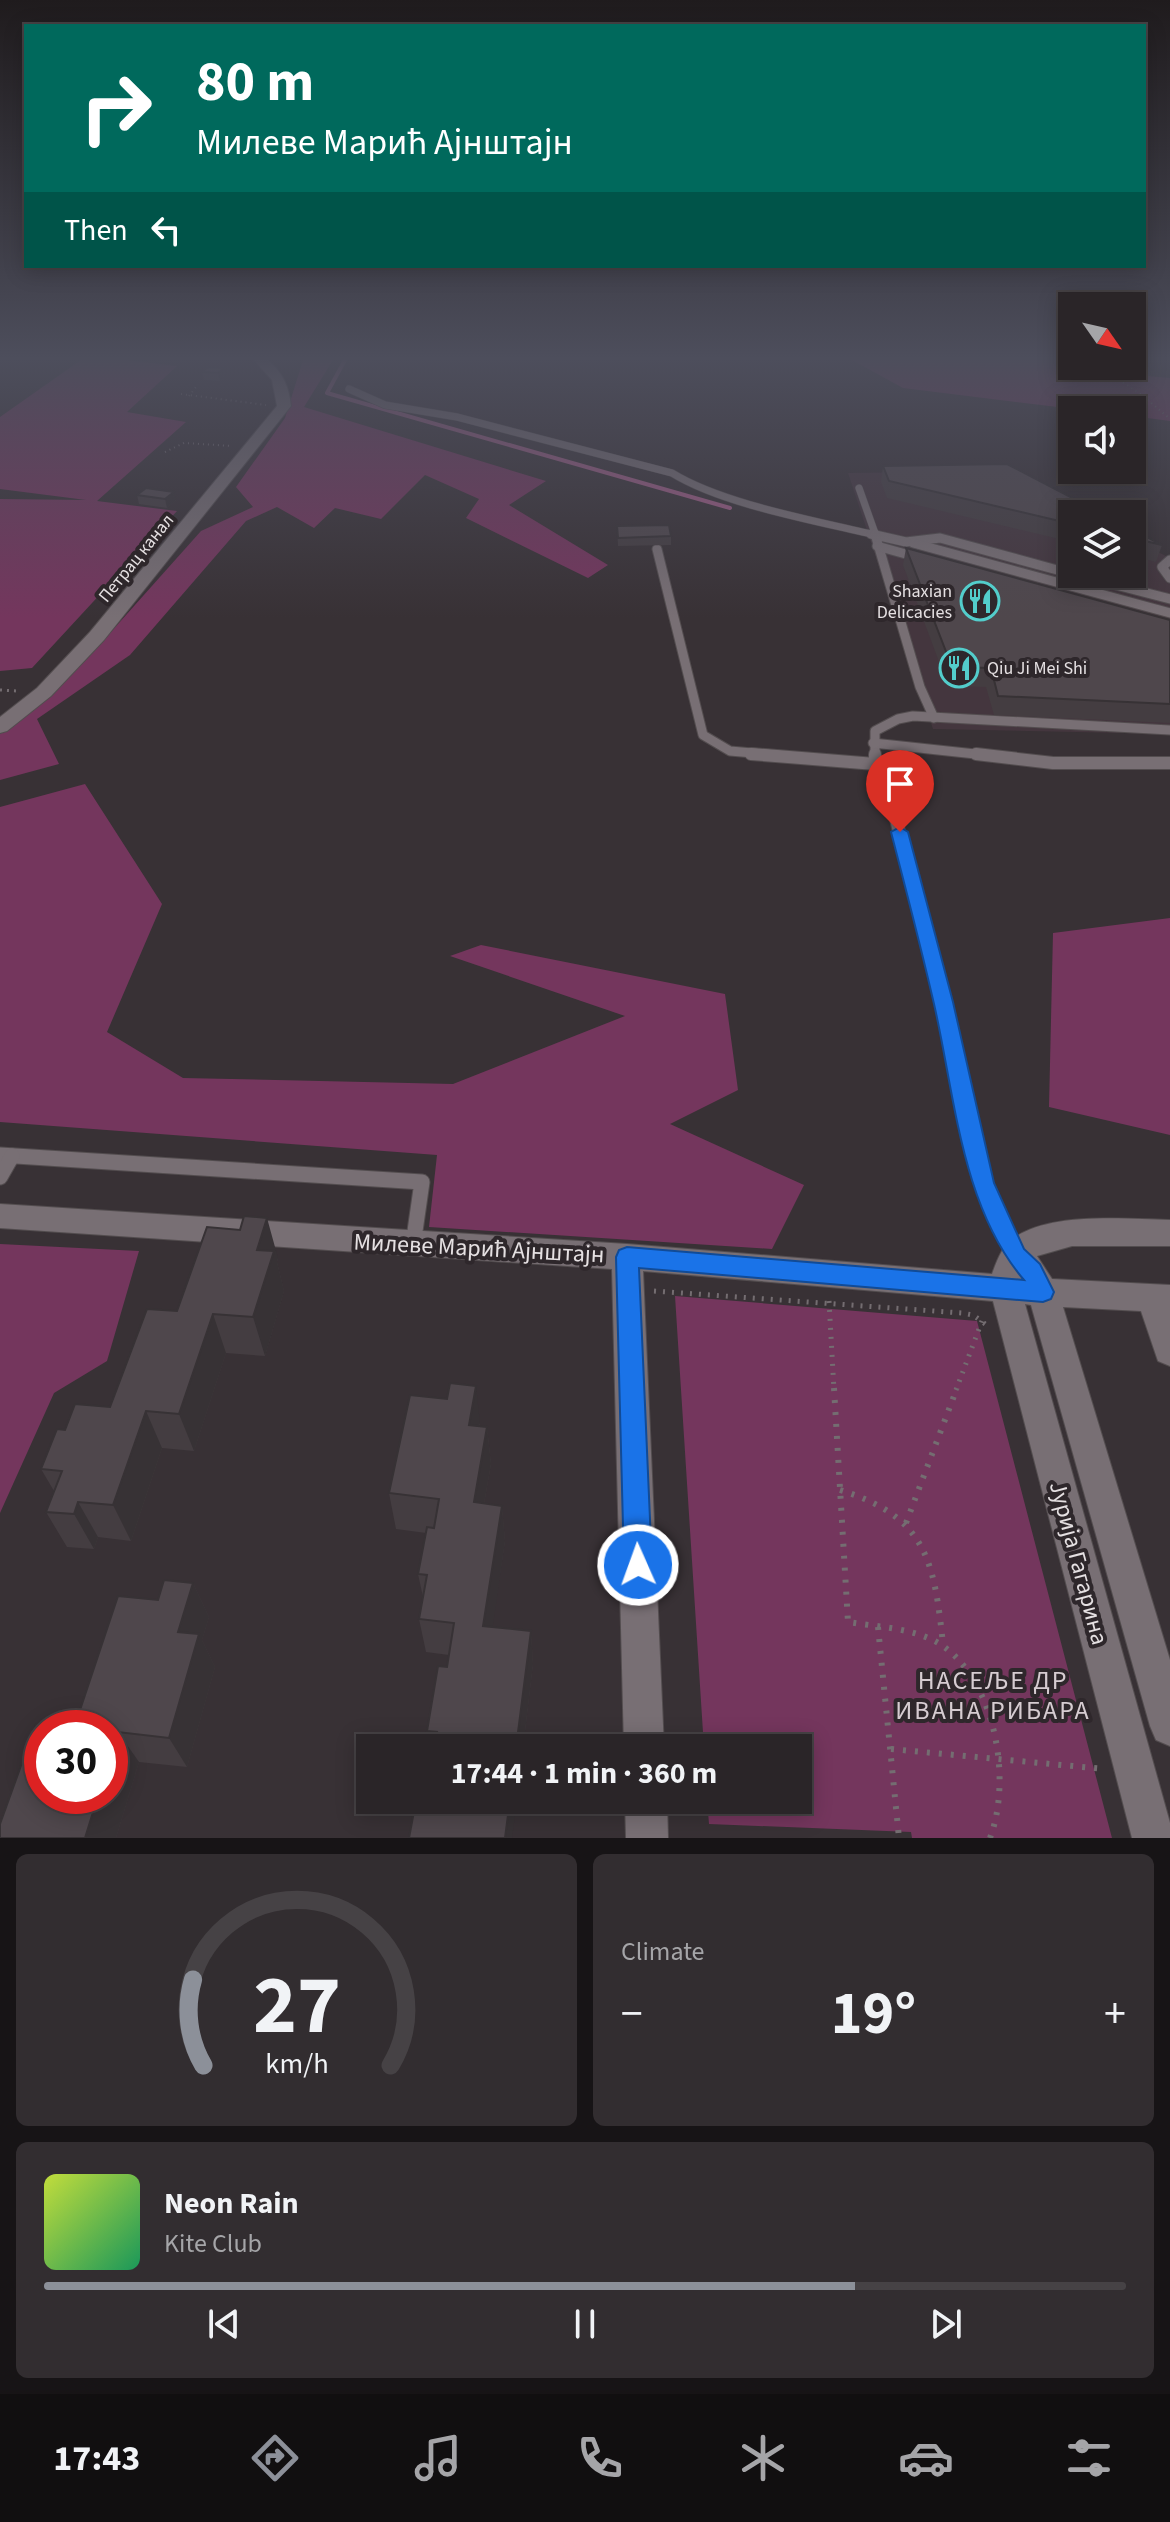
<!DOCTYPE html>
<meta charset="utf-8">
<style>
:root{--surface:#2a2528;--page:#322d30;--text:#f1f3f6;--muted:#a5a5a8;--line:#464245;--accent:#8c9099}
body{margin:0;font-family:"Source Sans 3",sans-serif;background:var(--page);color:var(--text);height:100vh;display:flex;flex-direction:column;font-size:30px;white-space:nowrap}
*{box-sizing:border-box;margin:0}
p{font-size:26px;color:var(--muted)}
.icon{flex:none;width:44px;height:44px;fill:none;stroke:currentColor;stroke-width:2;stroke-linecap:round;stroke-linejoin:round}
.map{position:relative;height:1838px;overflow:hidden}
.sheet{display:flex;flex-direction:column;gap:16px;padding:16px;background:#171416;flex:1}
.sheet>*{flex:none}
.banner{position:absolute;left:24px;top:24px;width:1122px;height:244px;border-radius:0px;box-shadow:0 4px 20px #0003,0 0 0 2px var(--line);background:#00695c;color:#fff;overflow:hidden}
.needle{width:52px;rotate:124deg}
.tools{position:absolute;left:1058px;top:292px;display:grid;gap:16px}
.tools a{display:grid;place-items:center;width:88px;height:88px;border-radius:0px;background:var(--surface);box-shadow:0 4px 20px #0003,0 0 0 2px var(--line);font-size:40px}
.speed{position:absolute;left:24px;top:1710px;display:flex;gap:16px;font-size:40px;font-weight:700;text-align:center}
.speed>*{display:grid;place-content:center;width:104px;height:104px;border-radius:50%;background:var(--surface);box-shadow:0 4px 20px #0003,0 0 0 2px var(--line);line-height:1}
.speed .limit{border:12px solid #d22;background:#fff;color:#111}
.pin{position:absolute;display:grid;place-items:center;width:68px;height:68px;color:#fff;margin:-82px -34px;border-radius:50% 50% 50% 0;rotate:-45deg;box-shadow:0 0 8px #0007}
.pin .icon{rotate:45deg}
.me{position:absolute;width:88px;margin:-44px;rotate:358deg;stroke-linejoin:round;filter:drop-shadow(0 0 6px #0008)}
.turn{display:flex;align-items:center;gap:28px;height:168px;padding:0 40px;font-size:36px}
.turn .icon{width:104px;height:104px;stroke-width:2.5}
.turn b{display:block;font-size:56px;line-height:68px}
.then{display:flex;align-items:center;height:76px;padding:0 40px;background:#0003;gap:16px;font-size:30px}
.big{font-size:60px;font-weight:700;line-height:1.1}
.sheet .card{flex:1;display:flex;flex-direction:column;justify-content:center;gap:12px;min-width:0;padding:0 28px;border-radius:12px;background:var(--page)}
.sheet .dial{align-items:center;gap:0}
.dial svg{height:208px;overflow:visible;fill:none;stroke:var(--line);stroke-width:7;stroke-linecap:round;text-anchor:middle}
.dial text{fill:var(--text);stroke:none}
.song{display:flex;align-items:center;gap:24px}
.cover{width:96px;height:96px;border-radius:12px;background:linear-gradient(135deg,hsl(70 70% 55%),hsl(150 70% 35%))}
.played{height:8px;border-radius:4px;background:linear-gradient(90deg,var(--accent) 75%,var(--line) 75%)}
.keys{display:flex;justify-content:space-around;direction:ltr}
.heat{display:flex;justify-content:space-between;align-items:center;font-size:44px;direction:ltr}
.sheet .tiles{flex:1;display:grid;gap:16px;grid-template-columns:1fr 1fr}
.card:last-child{grid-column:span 2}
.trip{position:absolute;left:356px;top:1734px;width:456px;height:80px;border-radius:0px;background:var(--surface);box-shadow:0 4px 20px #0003,0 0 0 2px var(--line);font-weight:700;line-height:80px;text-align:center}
.menu{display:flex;height:128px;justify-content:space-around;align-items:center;background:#110f10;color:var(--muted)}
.menu .icon{width:56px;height:56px}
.menu .selected{color:var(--accent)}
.menu b{font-size:36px;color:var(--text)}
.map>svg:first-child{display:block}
</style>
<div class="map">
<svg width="1170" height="1838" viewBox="0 0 1170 1838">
<rect width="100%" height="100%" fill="#383135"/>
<polygon fill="#44363e" points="992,471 1072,514 1072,574 1132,574 1132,539 1170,558 1170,734 933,729 848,473"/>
<g fill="#74365d">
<polygon points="81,360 126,360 177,366 127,412 186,422 97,501 177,511 32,668 0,671 0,499 86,500 0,489 0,417"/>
<polygon points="303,360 333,360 304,407 546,481 509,505 608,565 588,578 466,518 479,499 425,475 381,519 335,508 314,528 277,507 246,521 130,655 37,719 59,764 0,780 0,734 85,661 201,531 253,507 236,487 285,418"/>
<polygon points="852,360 1072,360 1072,366 1100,366 1112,373 1170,378 1170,421 1132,416 1132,410 1082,410 903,388"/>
<polygon points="85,784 162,904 107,1032 183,1078 453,1084 625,1016 450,956 481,945 725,994 738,1090 670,1124 804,1185 772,1249 429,1227 437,1155 0,1122 0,807"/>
<polygon points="1170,918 1170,1135 1049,1107 1053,933"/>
<polygon points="0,1244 139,1251 107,1361 54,1393 0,1513"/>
<polygon points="675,1296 977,1321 1112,1838 912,1838 911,1832 709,1824 707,1800 798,1800 798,1748 704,1748"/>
</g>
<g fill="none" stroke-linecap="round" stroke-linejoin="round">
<polyline stroke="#a05c85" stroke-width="4" points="345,360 327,393 730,508"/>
<g stroke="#534d4f" stroke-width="8">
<g id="lane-far3">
<path d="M349,389L385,405L457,417L672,473C724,505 818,521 879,536"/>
<polyline points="859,488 876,536"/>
</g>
</g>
<g stroke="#534d4f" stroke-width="11">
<g id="lane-far2">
<polyline points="871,534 906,542 940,538 1072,574"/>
<polyline points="875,534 920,687 934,718"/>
<polyline points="913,543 1170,613"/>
<polyline points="877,546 920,558"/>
<polyline points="657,549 703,735 730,751 787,756"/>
<polyline points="1170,560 1162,567 1170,578"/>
<polyline points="1073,574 1170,599"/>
<polyline points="873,743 994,756"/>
<polyline points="875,756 875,731 898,719 913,716 1170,730"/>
</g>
</g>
<g stroke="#534d4f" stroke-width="14">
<g id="lane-far1">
<polyline points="751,754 875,764 885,776 951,1036"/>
<polyline points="875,754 875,764"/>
<polyline points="976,754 1053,763 1170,763"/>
</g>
</g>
<g stroke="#534d4f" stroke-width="17">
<g id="lane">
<polyline points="951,1034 983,1183 1016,1255"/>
<polyline points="0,1155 422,1182 413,1245"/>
<polyline points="0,1177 12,1156"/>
</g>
</g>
<g stroke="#534d4f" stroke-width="2">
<g id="street">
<path d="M254,360H268C283,373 289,387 291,406L104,640L51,696L7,731L0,733V717L37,688L90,632L277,406L272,380Z"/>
<path d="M0,1204L627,1244L992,1274C996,1263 1001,1249 1010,1241C1046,1211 1125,1219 1170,1220V1246H1072L1037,1256L1052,1279L1170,1285V1366L1158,1361L1141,1311L1063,1307L1170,1660V1746L1156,1740L1150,1726L1031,1305L1025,1304L1170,1823V1838H1132L993,1301L643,1271L664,1748H624L612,1269L0,1228Z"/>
<polygon points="625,1800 667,1800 668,1838 626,1838"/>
</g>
</g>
<g stroke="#746d71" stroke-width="2" stroke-dasharray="1 4" stroke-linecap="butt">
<polyline points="1098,366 1142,395 1170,419"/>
<polyline points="181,394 266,405"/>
<polyline points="189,396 196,387"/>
<polyline points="165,452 184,443 232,446"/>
</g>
<g stroke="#746d71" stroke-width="3" stroke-dasharray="2 5" stroke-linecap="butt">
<polyline points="1132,572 1139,562"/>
<polyline points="0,690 18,691"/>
</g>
<g stroke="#746d71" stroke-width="5" stroke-dasharray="2 7" stroke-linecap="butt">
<polyline points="654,1291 962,1313 973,1315 988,1326"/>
<polyline points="829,1301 834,1390"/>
<polyline points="956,1390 982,1321"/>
</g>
<g stroke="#746d71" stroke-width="6" stroke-dasharray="3 9" stroke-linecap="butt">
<path d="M834,1388L848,1622C878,1627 917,1628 943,1646C996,1684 1012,1780 990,1838"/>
<path d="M840,1490C927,1517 934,1561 943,1644"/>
<polyline points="906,1523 957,1388"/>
<polyline points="878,1627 899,1838"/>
<polyline points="891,1749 1104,1769"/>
</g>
<use href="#lane-far3" stroke="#786f74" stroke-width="7"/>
<use href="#lane-far2" stroke="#786f74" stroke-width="9"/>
<use href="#lane-far1" stroke="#786f74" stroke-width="12"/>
<use href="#lane" stroke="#786f74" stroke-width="15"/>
<use href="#street" fill="#786f74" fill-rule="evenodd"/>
</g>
<g fill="#443d41">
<polygon points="224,368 225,375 220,381 204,380 202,372"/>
<polygon points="883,466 1072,514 1072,542 887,498 881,482"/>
<polygon points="137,495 176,500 167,508 139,504"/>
<polygon points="617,526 671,536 671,545 618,546"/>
<polygon points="1132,529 1162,545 1156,562 1132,556"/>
<polygon points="906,548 1170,620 1170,723 994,715 986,687 948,686 903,565"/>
<polygon points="278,1258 277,1262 284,1291 265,1356 226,1353 194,1451 162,1448 131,1541 98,1537 94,1549 67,1547 46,1512 54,1491 41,1469 65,1430 110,1407 177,1311"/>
<polygon points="480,1423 480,1426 487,1427 491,1464 484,1504 502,1506 505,1541 492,1627 531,1631 533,1664 523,1748 431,1748 427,1731 447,1667 449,1655 426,1652 419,1619 423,1597 418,1574 426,1533 396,1529 389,1493"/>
<polygon points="193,1583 209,1617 202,1640 215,1667 187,1767 139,1762 116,1838 0,1838 158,1600"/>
</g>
<g fill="#373235">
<polygon points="224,368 225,375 220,381 218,373"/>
<polygon points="174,492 176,500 167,508 165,499"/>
<polygon points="267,1218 278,1258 277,1262 284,1291 265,1356 253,1317 257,1250"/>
<polygon points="213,1314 226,1353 194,1451 179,1414"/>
<polygon points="476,1386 480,1423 473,1462 469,1425"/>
<polygon points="146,1411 162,1448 131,1541 113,1505"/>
<polygon points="487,1427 491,1464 478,1538 474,1502"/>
<polygon points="78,1502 98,1537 94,1549 74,1514"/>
<polygon points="502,1506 505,1541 488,1659 483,1626"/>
<polygon points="193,1583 209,1617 202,1640 215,1667 187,1767 169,1738 178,1632"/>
<polygon points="531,1631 533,1664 523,1748 516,1748"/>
<polygon points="118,1732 139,1762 116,1838 85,1838 98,1796 110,1796 110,1758"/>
<polygon points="510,1800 517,1800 512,1838 505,1838"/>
</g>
<g fill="#4f474c" stroke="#373235" stroke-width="2">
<polygon points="208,367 224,368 218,373 202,372"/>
<polygon points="1007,464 1103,514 1072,514 1072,524 889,481 883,466"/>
<polygon points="146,488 174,492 165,499 137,495"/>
<polygon points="669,525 671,536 618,538 617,526"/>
<polygon points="1132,529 1162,545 1132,538"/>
<polygon points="906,548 1170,620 1170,704 998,696 991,668 952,667"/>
<polygon points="244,1216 267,1218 257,1250 274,1251 253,1317 213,1314 179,1414 146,1411 113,1505 78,1502 74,1514 46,1512 62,1471 41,1469 57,1429 65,1430 75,1404 110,1407 147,1309 177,1311 207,1227 240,1230"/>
<polygon points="450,1383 476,1386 469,1425 487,1427 474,1502 502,1506 483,1626 531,1631 516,1748 434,1748 437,1732 427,1731 438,1666 447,1667 454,1623 419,1619 427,1575 418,1574 427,1527 434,1528 439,1499 389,1493 410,1395 447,1399"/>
<polygon points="164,1580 193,1583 178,1632 199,1634 169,1738 118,1732 110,1758 110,1728 74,1728 118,1596 158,1600"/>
<polygon points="36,1724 74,1728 42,1728 42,1796 98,1796 85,1838 0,1838 0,1824"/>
<polygon points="426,1800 510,1800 505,1838 409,1838 415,1806 425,1807"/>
</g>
<linearGradient id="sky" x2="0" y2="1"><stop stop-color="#1f1b1d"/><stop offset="0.58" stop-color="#4d4e5c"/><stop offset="1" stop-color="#4d4e5c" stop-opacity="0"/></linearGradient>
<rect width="1170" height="618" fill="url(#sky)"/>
<path fill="#1a73e8" stroke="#114b97" stroke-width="2" d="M900,827L908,832L953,1002L994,1183L1024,1249L1040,1264L1054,1292L1051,1299L1043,1302L639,1268L652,1565L648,1574L638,1579L628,1574L624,1565L616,1257L619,1250L627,1247L1024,1280C961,1206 955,1096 934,1004C921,947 906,890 891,832Z"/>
<defs>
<g id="restaurant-ring" transform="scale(2)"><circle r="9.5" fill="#2e272b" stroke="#53cdcb" stroke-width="1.5"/><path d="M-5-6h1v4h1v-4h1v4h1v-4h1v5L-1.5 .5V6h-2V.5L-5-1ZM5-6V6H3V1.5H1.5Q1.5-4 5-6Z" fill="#53cdcb"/></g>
</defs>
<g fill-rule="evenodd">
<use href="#restaurant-ring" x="980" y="601"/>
<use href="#restaurant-ring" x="959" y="668"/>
</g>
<g text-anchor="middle" stroke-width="8" stroke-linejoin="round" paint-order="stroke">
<g font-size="18" fill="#e5e0e2" stroke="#2e272b">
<text transform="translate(136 558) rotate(-51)" y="6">Петрац канал</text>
</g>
<g font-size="18" fill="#e5e0e2" stroke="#2e272b" text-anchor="end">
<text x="952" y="597">Shaxian<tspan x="952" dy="21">Delicacies</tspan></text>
<text x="987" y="674" text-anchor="start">Qiu Ji Mei Shi</text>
</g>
<g font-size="24" fill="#e5e0e2" stroke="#2e272b">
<text transform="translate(479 1248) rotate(3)" y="8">Милеве Марић Ајнштајн</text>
<text transform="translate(1079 1563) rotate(75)" y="8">Јурија Гагарина</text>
</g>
<g font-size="26" letter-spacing="2" fill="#d6ccd1" stroke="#2e272b">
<text x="993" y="1689">НАСЕЉЕ ДР<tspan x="993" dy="30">ИВАНА РИБАРА</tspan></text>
</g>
</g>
</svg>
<div class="tools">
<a><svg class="needle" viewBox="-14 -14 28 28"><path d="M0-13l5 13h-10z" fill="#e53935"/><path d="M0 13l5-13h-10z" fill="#a5a5a8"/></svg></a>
<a><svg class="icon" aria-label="sound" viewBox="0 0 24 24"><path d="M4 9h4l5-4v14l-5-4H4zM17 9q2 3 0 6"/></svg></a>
<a><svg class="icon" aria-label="layers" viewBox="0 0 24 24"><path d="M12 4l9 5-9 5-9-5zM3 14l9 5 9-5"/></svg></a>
</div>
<div class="speed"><div class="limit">30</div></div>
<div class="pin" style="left:900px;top:832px;background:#d93025"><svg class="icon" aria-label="arrive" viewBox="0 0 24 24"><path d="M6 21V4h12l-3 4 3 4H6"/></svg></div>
<svg class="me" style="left:638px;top:1565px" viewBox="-20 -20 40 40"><circle r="17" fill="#1a73e8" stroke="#fff" stroke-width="3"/><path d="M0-11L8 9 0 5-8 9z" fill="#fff"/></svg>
<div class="trip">17:44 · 1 min · 360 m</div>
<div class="banner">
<div class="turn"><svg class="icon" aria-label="right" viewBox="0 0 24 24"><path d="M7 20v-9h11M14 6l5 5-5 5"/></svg><div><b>80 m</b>Милеве Марић Ајнштајн</div></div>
<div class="then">Then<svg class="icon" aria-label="left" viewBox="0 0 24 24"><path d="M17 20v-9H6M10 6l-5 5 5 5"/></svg></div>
</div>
</div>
<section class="sheet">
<div class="tiles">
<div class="card dial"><svg viewBox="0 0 100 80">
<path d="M14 69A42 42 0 1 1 86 69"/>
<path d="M14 69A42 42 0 0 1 10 36" stroke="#8c9099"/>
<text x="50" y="56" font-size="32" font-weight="700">27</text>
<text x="50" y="72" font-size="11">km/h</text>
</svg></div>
<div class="card"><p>Climate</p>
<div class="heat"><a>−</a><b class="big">19°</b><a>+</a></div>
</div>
<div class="card">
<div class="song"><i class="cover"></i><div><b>Neon Rain</b><p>Kite Club</p></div></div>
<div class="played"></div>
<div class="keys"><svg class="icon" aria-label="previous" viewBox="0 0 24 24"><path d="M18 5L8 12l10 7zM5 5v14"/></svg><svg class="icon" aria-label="pause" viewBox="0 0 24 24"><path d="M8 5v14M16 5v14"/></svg><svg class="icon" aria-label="next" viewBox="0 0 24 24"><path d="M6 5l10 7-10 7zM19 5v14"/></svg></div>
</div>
</div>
</section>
<nav class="menu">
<b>17:43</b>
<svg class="icon selected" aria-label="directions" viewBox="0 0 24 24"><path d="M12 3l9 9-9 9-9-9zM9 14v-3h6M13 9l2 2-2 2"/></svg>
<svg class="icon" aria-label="music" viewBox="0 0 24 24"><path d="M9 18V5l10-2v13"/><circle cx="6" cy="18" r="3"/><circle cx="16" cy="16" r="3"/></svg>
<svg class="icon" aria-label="phone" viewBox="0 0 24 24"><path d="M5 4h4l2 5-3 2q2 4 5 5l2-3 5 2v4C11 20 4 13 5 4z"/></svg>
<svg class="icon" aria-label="climate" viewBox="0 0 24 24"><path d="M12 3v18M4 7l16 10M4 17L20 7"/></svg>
<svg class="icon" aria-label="car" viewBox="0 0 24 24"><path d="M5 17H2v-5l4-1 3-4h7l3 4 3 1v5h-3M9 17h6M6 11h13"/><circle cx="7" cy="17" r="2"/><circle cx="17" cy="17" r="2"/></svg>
<svg class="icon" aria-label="filters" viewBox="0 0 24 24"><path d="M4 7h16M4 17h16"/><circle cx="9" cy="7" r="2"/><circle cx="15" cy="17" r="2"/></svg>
</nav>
